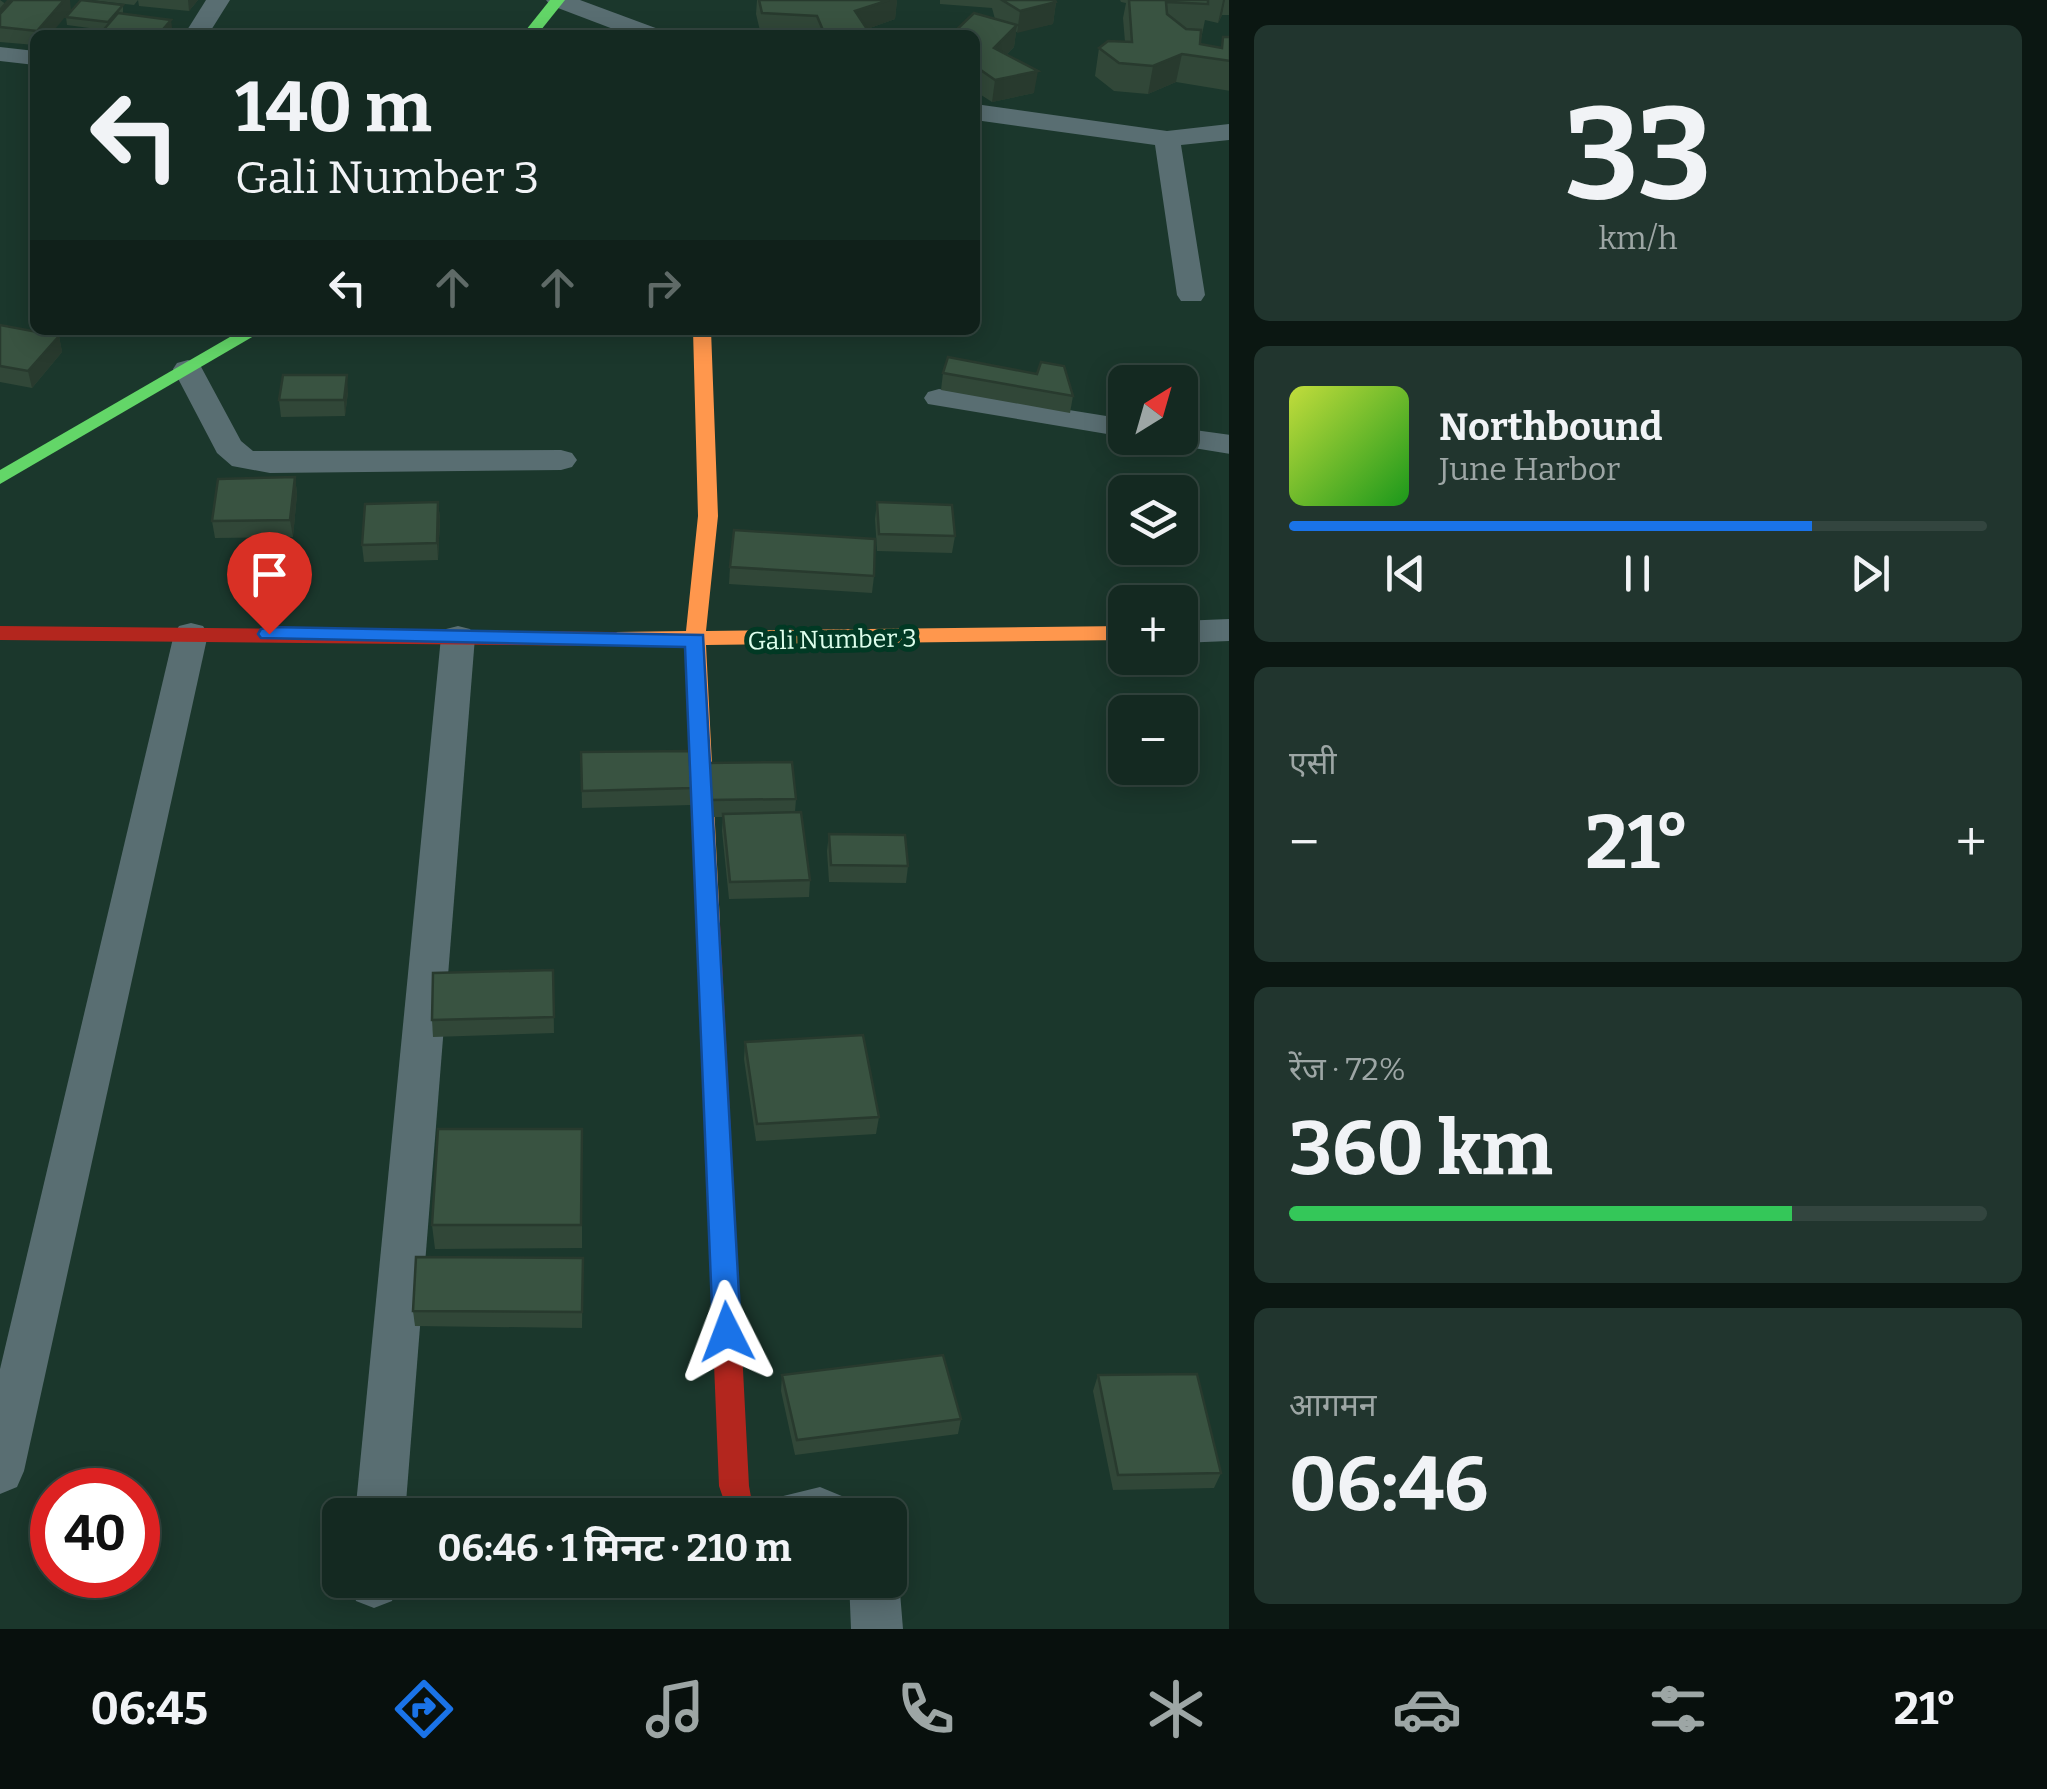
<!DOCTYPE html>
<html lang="hi">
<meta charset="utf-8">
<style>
:root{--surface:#142921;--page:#21352e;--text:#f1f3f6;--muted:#9da6a5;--line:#33453f;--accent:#1a73e8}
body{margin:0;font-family:Bitter,"Noto Sans Devanagari",serif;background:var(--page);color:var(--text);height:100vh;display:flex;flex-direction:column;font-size:38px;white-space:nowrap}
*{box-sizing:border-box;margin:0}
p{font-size:32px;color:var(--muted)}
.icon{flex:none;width:55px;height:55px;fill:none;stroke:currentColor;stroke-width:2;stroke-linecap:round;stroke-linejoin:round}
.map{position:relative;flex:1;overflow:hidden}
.drawer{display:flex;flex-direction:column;gap:25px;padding:25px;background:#0b1712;width:818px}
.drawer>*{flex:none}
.top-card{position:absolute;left:30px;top:30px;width:950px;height:305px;border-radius:15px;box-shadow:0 5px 25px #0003,0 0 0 2px var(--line);background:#142921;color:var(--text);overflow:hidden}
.needle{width:65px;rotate:37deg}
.buttons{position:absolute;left:1108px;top:365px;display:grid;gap:20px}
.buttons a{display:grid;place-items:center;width:90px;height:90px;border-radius:15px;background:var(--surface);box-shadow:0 5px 25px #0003,0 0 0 2px var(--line);font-size:50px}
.speed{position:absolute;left:30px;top:1468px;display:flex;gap:20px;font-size:50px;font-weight:700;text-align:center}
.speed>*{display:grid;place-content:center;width:130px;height:130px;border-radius:50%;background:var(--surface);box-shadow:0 5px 25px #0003,0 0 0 2px var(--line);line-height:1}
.speed .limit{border:15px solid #d22;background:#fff;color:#111}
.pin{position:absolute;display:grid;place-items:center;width:85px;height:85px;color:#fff;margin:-102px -42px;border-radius:50% 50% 50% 0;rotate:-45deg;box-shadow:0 0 10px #0007}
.pin .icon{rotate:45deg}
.me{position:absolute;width:110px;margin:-55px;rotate:357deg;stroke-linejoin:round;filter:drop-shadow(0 0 8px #0008)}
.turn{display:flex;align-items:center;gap:35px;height:210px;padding:0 40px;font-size:45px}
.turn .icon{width:130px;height:130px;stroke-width:2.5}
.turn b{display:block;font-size:70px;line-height:85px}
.lanes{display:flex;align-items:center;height:95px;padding:0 40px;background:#0003;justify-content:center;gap:50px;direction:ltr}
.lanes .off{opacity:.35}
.big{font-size:75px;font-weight:700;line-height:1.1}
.drawer .card{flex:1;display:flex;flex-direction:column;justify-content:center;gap:15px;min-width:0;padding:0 35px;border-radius:15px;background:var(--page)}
.drawer .dial{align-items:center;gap:0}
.dial b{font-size:130px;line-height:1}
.song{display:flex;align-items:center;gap:30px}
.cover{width:120px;height:120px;border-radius:15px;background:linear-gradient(135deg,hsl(70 70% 55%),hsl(120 70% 35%))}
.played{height:10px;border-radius:5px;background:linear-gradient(90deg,var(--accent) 75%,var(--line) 75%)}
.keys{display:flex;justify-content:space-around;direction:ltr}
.heat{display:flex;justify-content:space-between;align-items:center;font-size:55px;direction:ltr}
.charge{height:15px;border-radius:8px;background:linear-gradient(90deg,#34c759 72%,var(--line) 0)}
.trip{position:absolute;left:322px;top:1498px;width:585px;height:100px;border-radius:15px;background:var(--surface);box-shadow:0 5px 25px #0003,0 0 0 2px var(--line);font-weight:700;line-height:100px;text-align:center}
.tabs{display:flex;height:160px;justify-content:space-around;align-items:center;background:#08100d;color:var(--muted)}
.tabs .icon{width:70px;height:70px}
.tabs .on{color:var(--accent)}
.tabs b{font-size:45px;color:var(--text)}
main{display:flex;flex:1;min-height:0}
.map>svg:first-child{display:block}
</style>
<main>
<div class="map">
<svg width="1230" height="1629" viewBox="0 0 1230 1629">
<rect width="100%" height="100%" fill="#1b372c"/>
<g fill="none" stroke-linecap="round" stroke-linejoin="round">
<g fill="#596e72" fill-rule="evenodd">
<polygon points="206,0 230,0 208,35 184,35"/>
<polygon points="546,0 580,0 661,30 664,35 629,35 550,5"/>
<polygon points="0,47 35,51 35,65 0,61"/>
<polygon points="975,104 1167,131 1230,124 1230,140 1181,145 1205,295 1201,301 1181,301 1177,295 1155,145 975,120"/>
<polygon points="188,360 199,363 241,441 253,451 561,450 572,453 577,460 572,467 561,470 270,473 232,466 217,453 173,369 177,363"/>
<polygon points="939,389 1125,419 1125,437 928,404 924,398 928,392"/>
<polygon points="1180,428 1230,435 1230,454 1169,444 1165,438 1180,438"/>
<polygon points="1230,619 1230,641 1180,643 1180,621"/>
<polygon points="191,623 203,626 208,634 24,1471 17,1487 0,1494 0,1369 174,634 179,626"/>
<polygon points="458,626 470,629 475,637 405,1515 355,1515 441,637 446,629"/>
<polygon points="820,1487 849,1499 857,1515 763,1515 771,1499"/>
<polygon points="890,1562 899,1580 903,1629 851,1629 849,1580 890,1580"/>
<polygon points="349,1580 399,1580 392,1601 374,1608 356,1601"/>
</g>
<g fill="#63d668" fill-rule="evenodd">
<polygon points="550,0 565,0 537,35 522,35"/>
<polygon points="242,330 264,330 0,484 0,470"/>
</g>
<polygon fill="#ff974d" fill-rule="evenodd" points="693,330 711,330 718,516 706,631 1125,626 1125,640 706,645 720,924 716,930 700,930 696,924 685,645 616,646 606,639 616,632 686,631 698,516"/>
<g fill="#b3261e" fill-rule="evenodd">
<polygon points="0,626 616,632 626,639 616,646 0,640"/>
<polygon points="708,915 716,918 720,924 749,1486 751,1497 763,1515 729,1515 719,1486 696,924 700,918"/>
</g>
</g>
<g fill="#314738">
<polygon points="0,0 50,35 35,35 35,45 0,42"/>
<polygon points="90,0 138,0 134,5"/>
<polygon points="138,0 198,0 189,11 139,6"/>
<polygon points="757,0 897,0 895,19 867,29 871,35 761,35 756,14"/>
<polygon points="940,0 1055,0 1056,2 1053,24 1016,32 1014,47 1007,54 1034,93 992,102 975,91 975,35 995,19 992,8 940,4"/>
<polygon points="1120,0 1230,0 1230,15 1222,15 1218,23 1205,20 1200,44 1221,48 1223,37 1230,37 1230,91 1176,82 1148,94 1114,91 1095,76 1099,48 1125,42 1123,18 1126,3 1121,2"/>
<polygon points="123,5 123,14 173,35 100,35 104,30 67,25 66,17"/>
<polygon points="0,325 59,336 62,352 32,388 0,382"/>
<polygon points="943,373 1073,396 1070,413 941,390"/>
<polygon points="348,392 345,416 281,417 279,400"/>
<polygon points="295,477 297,494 293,537 215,538 212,521"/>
<polygon points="438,502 440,519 438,560 364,562 362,545"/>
<polygon points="877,502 955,536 952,553 877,551 875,519"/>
<polygon points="730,567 874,576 872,593 729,584"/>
<polygon points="581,752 692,788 691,805 582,808"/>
<polygon points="706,763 796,799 795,812 810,880 809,897 729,899 722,831 723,817 708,817 705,780"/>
<polygon points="829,834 908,866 906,883 829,882 827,851"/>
<polygon points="553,970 554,1033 433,1037 432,1020"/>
<polygon points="745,1042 879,1117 876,1134 756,1141 744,1059"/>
<polygon points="582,1129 582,1248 435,1249 432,1225"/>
<polygon points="583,1258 582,1328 415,1326 413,1311"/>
<polygon points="782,1375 961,1419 958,1434 795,1455 781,1391"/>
<polygon points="1098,1375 1221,1473 1214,1488 1113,1490 1093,1391"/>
</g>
<g fill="#283a2e">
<polygon points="7,0 20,0 0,27 0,8"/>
<polygon points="64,0 70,0 71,10 50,35 38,35 37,31"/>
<polygon points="188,0 198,0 189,11"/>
<polygon points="889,0 897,0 895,19 853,34 855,11"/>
<polygon points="1223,0 1225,0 1222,15 1218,23"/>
<polygon points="1056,2 1053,24 1017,33 1020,11"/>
<polygon points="171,20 173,35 158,35"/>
<polygon points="1017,25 1014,47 991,70 994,48"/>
<polygon points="1182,54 1176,82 1148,94 1153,66"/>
<polygon points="1038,71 1034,93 992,102 995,80"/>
<polygon points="59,336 62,352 32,388 28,371"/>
<polygon points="347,375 348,392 345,416 344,400"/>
<polygon points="295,477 297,494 293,537 290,520"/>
<polygon points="438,502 440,519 438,560 437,543"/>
</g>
<g fill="#395341" stroke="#283a2e" stroke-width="2.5">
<polygon points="13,0 64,0 37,31 0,27 0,14"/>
<polygon points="81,0 123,5 108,22 66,17"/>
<polygon points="759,0 889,0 855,11 871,35 825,35 817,16 762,13"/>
<polygon points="1002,0 1055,0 1056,2 1020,11"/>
<polygon points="1129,0 1208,0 1208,4 1166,2 1167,14 1186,29 1201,30 1200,44 1222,48 1223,37 1230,37 1230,61 1182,54 1153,66 1119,63 1099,48 1108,41 1132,42"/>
<polygon points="118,13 171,20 158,35 100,34"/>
<polygon points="974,13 1017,25 994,48 1038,71 995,80 975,66 975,35 951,35"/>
<polygon points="0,325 59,336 28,371 0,366"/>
<polygon points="948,357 1037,374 1041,362 1064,366 1073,396 943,373"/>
<polygon points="283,375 347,375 344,400 279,400"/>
<polygon points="295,477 290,520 212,521 218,479"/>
<polygon points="438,502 437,543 362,545 365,504"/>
<polygon points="877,502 952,505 955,536 879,534"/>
<polygon points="734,530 875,539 874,576 730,567"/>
<polygon points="689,751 692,788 582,791 581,752"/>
<polygon points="792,762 796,799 709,800 706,763"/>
<polygon points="801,812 810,880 730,882 723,814"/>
<polygon points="829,834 905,835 908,866 831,865"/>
<polygon points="553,970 554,1017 432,1020 433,973"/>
<polygon points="863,1035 879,1117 757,1124 745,1042"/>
<polygon points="438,1129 582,1129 581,1225 432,1225"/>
<polygon points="416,1257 583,1258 582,1312 413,1311"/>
<polygon points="943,1355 961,1419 797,1440 782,1375"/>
<polygon points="1197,1374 1221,1473 1118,1475 1098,1375"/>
</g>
<polygon fill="#1a73e8" stroke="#114b97" stroke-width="2.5" points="269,627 703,635 741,1332 737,1341 727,1345 717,1341 713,1332 685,647 261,638 258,634 261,629"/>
<g text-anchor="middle" stroke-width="10" stroke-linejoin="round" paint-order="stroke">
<g font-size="25" fill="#ddfeec" stroke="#013924">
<text transform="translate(832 639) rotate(-1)" y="9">Gali Number 3</text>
</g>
</g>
</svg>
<div class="buttons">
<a><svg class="needle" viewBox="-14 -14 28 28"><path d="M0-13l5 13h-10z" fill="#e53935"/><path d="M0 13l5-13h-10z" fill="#9da6a5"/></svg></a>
<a><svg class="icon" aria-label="layers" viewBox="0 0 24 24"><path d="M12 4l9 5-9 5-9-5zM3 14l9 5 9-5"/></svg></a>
<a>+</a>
<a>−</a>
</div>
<div class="speed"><div class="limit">40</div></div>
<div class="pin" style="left:269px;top:634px;background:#d93025"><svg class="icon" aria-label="arrive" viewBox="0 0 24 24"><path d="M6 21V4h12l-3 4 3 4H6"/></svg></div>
<svg class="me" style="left:727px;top:1332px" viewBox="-20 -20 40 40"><path d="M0-17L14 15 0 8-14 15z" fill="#1a73e8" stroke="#fff" stroke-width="4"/></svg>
<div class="trip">06:46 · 1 मिनट · 210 m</div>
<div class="top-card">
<div class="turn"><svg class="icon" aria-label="left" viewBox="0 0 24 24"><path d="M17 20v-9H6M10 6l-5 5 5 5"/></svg><div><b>140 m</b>Gali Number 3</div></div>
<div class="lanes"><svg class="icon" aria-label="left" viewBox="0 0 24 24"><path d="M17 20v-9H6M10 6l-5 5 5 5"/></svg><svg class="icon off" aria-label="ahead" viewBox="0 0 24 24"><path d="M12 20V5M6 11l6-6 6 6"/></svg><svg class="icon off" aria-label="ahead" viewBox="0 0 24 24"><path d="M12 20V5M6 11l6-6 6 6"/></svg><svg class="icon off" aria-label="right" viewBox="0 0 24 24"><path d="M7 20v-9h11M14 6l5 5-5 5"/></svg></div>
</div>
</div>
<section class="drawer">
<div class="card dial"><b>33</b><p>km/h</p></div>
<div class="card">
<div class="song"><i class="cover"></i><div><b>Northbound</b><p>June Harbor</p></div></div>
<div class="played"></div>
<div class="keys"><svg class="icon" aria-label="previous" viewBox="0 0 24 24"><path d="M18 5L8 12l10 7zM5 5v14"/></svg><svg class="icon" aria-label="pause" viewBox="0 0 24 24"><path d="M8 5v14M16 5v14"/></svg><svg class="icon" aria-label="next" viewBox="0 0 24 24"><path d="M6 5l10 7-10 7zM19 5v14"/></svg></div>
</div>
<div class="card"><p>एसी</p>
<div class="heat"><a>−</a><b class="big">21°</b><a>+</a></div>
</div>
<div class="card"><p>रेंज · 72%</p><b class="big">360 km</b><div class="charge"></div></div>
<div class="card"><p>आगमन</p><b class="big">06:46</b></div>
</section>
</main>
<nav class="tabs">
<b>06:45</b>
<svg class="icon on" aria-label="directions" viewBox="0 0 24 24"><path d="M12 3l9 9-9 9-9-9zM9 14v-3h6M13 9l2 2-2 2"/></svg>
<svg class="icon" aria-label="music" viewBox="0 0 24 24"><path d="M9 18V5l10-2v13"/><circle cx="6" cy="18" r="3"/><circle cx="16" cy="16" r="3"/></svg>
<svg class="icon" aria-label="phone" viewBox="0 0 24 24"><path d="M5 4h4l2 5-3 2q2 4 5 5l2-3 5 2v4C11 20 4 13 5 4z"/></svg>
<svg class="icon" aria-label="climate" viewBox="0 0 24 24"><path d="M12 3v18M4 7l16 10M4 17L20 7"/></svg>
<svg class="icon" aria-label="car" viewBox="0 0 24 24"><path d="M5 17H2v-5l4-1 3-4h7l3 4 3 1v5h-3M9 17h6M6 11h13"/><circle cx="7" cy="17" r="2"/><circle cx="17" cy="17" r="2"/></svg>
<svg class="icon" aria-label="filters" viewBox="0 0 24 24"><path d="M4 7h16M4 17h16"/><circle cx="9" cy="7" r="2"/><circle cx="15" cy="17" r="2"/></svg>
<b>21°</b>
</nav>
